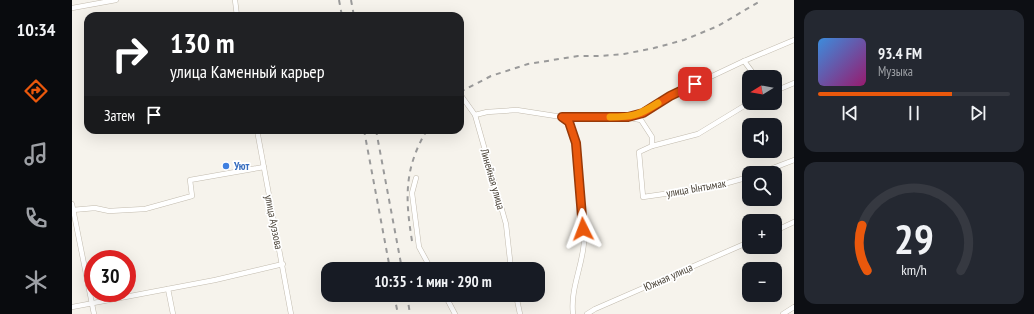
<!DOCTYPE html>
<html lang="ru">
<meta charset="utf-8">
<style>
:root{--surface:#171b24;--page:#242831;--text:#f1f3f6;--muted:#9ea1a6;--line:#363941;--accent:#ea580c}
body{margin:0;font-family:"PT Sans Narrow",sans-serif;background:var(--page);color:var(--text);height:100vh;display:flex;flex-direction:column;font-size:15px;white-space:nowrap}
*{box-sizing:border-box;margin:0}
p{font-size:13px;color:var(--muted)}
.icon{flex:none;width:22px;height:22px;fill:none;stroke:currentColor;stroke-width:2;stroke-linecap:round;stroke-linejoin:round}
.map{position:relative;flex:1;overflow:hidden}
.details{display:flex;flex-direction:column;gap:10px;padding:10px;background:#0d0f14;width:240px}
.details>*{flex:none}
.hud{position:absolute;left:12px;top:12px;width:380px;height:122px;border-radius:12px;box-shadow:0 4px 16px #0002;background:#202124;color:#fff;overflow:hidden}
.needle{width:26px;rotate:259deg}
.tools{position:absolute;left:670px;top:70px;display:grid;gap:8px}
.tools a{display:grid;place-items:center;width:40px;height:40px;border-radius:8px;background:var(--surface);box-shadow:0 4px 16px #0002;font-size:20px}
.speed{position:absolute;left:12px;top:250px;display:flex;gap:8px;font-size:20px;font-weight:700;text-align:center}
.speed>*{display:grid;place-content:center;width:52px;height:52px;border-radius:50%;background:var(--surface);box-shadow:0 4px 16px #0002;line-height:1}
.speed .limit{border:6px solid #d22;background:#fff;color:#111}
.pin{position:absolute;display:grid;place-items:center;width:34px;height:34px;color:#fff;margin:-17px;border-radius:8px;box-shadow:0 2px 6px #0006}
.me{position:absolute;width:44px;margin:-22px;rotate:357deg;stroke-linejoin:round;filter:drop-shadow(0 0 3px #0008)}
.turn{display:flex;align-items:center;gap:14px;height:84px;padding:0 20px;font-size:18px}
.turn .icon{width:52px;height:52px;stroke-width:2.5}
.turn b{display:block;font-size:28px;line-height:34px}
.then{display:flex;align-items:center;height:38px;padding:0 20px;background:#0003;gap:8px;font-size:15px}
.details .card{flex:1;display:flex;flex-direction:column;justify-content:center;gap:6px;min-width:0;padding:0 14px;border-radius:12px;background:var(--page)}
.details .dial{align-items:center;gap:0}
.dial svg{height:104px;overflow:visible;fill:none;stroke:var(--line);stroke-width:7;stroke-linecap:round;text-anchor:middle}
.dial text{fill:var(--text);stroke:none}
.song{display:flex;align-items:center;gap:12px}
.cover{width:48px;height:48px;border-radius:6px;background:linear-gradient(135deg,hsl(210 70% 55%),hsl(320 70% 35%))}
.played{height:4px;border-radius:2px;background:linear-gradient(90deg,var(--accent) 70%,var(--line) 70%)}
.keys{display:flex;justify-content:space-around;direction:ltr}
.trip{position:absolute;left:249px;top:262px;width:224px;height:40px;border-radius:12px;background:var(--surface);box-shadow:0 4px 16px #0002;font-weight:800;line-height:40px;text-align:center}
main{display:flex;flex:1;min-height:0}
.menu{display:flex;flex-direction:column;width:72px;justify-content:space-around;align-items:center;background:#090b0e;color:var(--muted)}
.menu .icon{width:28px;height:28px}
.menu .selected{color:var(--accent)}
.menu b{font-size:18px;color:var(--text)}
.map>svg:first-child{display:block}
</style>
<main>
<nav class="menu">
<b>10:34</b>
<svg class="icon selected" aria-label="directions" viewBox="0 0 24 24"><path d="M12 3l9 9-9 9-9-9zM9 14v-3h6M13 9l2 2-2 2"/></svg>
<svg class="icon" aria-label="music" viewBox="0 0 24 24"><path d="M9 18V5l10-2v13"/><circle cx="6" cy="18" r="3"/><circle cx="16" cy="16" r="3"/></svg>
<svg class="icon" aria-label="phone" viewBox="0 0 24 24"><path d="M5 4h4l2 5-3 2q2 4 5 5l2-3 5 2v4C11 20 4 13 5 4z"/></svg>
<svg class="icon" aria-label="climate" viewBox="0 0 24 24"><path d="M12 3v18M4 7l16 10M4 17L20 7"/></svg>
</nav>
<div class="map">
<svg width="722" height="314" viewBox="0 0 722 314">
<rect width="100%" height="100%" fill="#f6f3ec"/>
<g fill="none" stroke-linecap="round" stroke-linejoin="round">
<g stroke="#c2bbae" stroke-width="5.5">
<g id="minor">
<polyline points="163,0 165,16"/>
<polyline points="0,8 44,0"/>
<polyline points="672,61 684,77"/>
<polyline points="703,91 722,83"/>
<polyline points="388,94 403,115 434,224 439,269"/>
<polyline points="403,115 415,112 445,110 490,117 556,117 571,113 598,96 672,61 722,40"/>
<path d="M490,117C492,118 496,120 497,122C506,135 512,223 512,241C511,265 498,289 501,314"/>
<polyline points="558,118 569,120 580,137 580,146"/>
<polyline points="185,130 219,314"/>
<polyline points="688,173 722,160"/>
<polyline points="677,177 641,187 571,197 567,152 580,146 626,134 677,103"/>
<polyline points="344,178 340,193 347,247 359,269"/>
<polyline points="0,204 22,314"/>
<polyline points="0,210 23,208 37,211 73,209 120,196 118,180 192,167"/>
<polyline points="703,231 722,222"/>
<polyline points="96,289 101,314"/>
<polyline points="373,295 383,314"/>
<polyline points="444,295 448,314"/>
<polyline points="0,307 143,280 211,264"/>
<polyline points="515,314 523,309 677,242"/>
<polyline points="711,314 722,307"/>
</g>
</g>
<use href="#minor" stroke="#fff" stroke-width="4.5"/>
<g stroke="#9a9a9a" stroke-width="2" stroke-dasharray="5 5" stroke-linecap="butt">
<polyline points="267,0 270,16"/>
<polyline points="279,0 282,16"/>
<polyline points="388,92 419,76 456,64 506,56 528,56 552,54 582,48 612,40 646,26 690,0"/>
<polyline points="292,130 318,269"/>
<polyline points="304,130 330,269"/>
<path d="M340,241C333,198 332,168 355,130"/>
<polyline points="322,295 326,314"/>
<polyline points="335,295 338,314"/>
</g>
</g>
<g fill="none" stroke-linecap="round" stroke-linejoin="round">
<g stroke="#983908" stroke-width="10">
<polyline id="route" points="511,229 504,143 497,122 490,117 556,117 571,113 598,96 623,84"/>
</g>
<use href="#route" stroke="#ea580c" stroke-width="7"/>
<path stroke="#f59e0b" stroke-width="7" d="M538,117C561,117 567,115 586,103"/>
</g>
<circle fill="#3f7fe0" stroke="#fff" stroke-width="1.5" cx="154" cy="166" r="4"/>
<g text-anchor="middle" stroke-width="3.5" stroke-linejoin="round" paint-order="stroke">
<g font-size="11" font-weight="bold" fill="#366cbe" stroke="#fff" text-anchor="start">
<text x="162" y="170">Уют</text>
</g>
<g font-size="11" fill="#4b4439" stroke="#fff">
<text transform="translate(421 179) rotate(74)" y="4">Линейная улица</text>
<text transform="translate(624 188) rotate(-10)" y="4">улица Ынтымак</text>
<text transform="translate(202 222) rotate(79)" y="4">улица Ауэзова</text>
<text transform="translate(596 277) rotate(-24)" y="4">Южная улица</text>
</g>
</g>
</svg>
<div class="tools">
<a><svg class="needle" viewBox="-14 -14 28 28"><path d="M0-13l5 13h-10z" fill="#e53935"/><path d="M0 13l5-13h-10z" fill="#9ea1a6"/></svg></a>
<a><svg class="icon" aria-label="sound" viewBox="0 0 24 24"><path d="M4 9h4l5-4v14l-5-4H4zM17 9q2 3 0 6"/></svg></a>
<a><svg class="icon" aria-label="search" viewBox="0 0 24 24"><circle cx="10" cy="10" r="6"/><path d="M15 15l6 6"/></svg></a>
<a>+</a>
<a>−</a>
</div>
<div class="speed"><div class="limit">30</div></div>
<div class="pin" style="left:623px;top:84px;background:#d93025"><svg class="icon" aria-label="arrive" viewBox="0 0 24 24"><path d="M6 21V4h12l-3 4 3 4H6"/></svg></div>
<svg class="me" style="left:511px;top:229px" viewBox="-20 -20 40 40"><path d="M0-17L14 15 0 8-14 15z" fill="#ea580c" stroke="#fff" stroke-width="4"/></svg>
<div class="trip">10:35 · 1 мин · 290 m</div>
<div class="hud">
<div class="turn"><svg class="icon" aria-label="right" viewBox="0 0 24 24"><path d="M7 20v-9h11M14 6l5 5-5 5"/></svg><div><b>130 m</b>улица Каменный карьер</div></div>
<div class="then">Затем<svg class="icon" aria-label="arrive" viewBox="0 0 24 24"><path d="M6 21V4h12l-3 4 3 4H6"/></svg></div>
</div>
</div>
<section class="details">
<div class="card">
<div class="song"><i class="cover"></i><div><b>93.4 FM</b><p>Музыка</p></div></div>
<div class="played"></div>
<div class="keys"><svg class="icon" aria-label="previous" viewBox="0 0 24 24"><path d="M18 5L8 12l10 7zM5 5v14"/></svg><svg class="icon" aria-label="pause" viewBox="0 0 24 24"><path d="M8 5v14M16 5v14"/></svg><svg class="icon" aria-label="next" viewBox="0 0 24 24"><path d="M6 5l10 7-10 7zM19 5v14"/></svg></div>
</div>
<div class="card dial"><svg viewBox="0 0 100 80">
<path d="M14 69A42 42 0 1 1 86 69"/>
<path d="M14 69A42 42 0 0 1 10 34" stroke="#ea580c"/>
<text x="50" y="56" font-size="32" font-weight="700">29</text>
<text x="50" y="72" font-size="11">km/h</text>
</svg></div>
</section>
</main>
